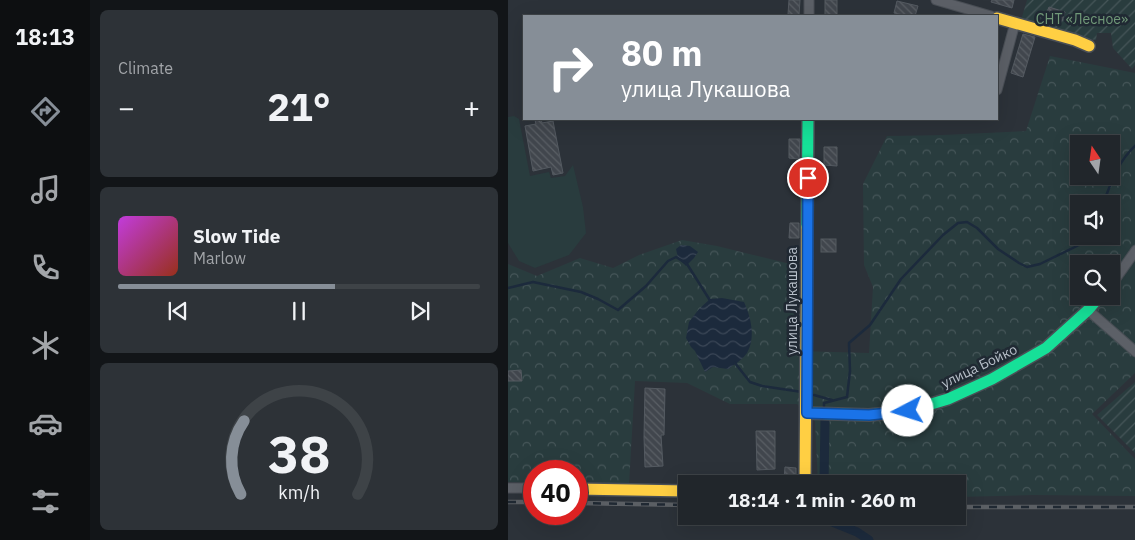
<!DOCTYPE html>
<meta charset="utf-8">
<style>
:root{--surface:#21262b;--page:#2d3237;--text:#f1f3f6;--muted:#a2a5a9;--line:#3e4347;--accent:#868e97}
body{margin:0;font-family:"IBM Plex Sans",sans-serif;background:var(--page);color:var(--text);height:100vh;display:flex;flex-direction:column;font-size:19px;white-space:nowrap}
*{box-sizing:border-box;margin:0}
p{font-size:16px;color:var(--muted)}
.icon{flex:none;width:28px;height:28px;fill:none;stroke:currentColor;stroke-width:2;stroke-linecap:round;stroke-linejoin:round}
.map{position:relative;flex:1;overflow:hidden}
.side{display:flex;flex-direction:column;gap:10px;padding:10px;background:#121518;width:418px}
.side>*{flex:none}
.guide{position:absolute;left:15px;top:15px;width:475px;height:105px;border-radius:0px;box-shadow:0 5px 20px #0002,0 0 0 1px var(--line);background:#868e97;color:#fff;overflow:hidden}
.needle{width:32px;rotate:347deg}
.buttons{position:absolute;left:562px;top:135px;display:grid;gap:10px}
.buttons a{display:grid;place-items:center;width:50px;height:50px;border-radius:0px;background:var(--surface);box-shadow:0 5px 20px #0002,0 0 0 1px var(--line);font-size:25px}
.speed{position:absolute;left:15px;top:460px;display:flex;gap:10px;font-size:25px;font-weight:700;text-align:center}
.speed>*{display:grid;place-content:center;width:65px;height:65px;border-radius:50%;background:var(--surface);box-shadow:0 5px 20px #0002,0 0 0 1px var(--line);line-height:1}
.speed .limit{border:8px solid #d22;background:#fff;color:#111}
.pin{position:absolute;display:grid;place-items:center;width:42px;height:42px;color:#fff;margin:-21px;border:2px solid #fff;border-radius:50%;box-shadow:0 1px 5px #0007}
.me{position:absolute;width:55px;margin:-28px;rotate:265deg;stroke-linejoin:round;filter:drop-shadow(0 0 4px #0008)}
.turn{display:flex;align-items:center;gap:18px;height:105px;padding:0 15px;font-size:22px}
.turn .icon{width:65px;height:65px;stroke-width:2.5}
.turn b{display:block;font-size:35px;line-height:42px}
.big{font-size:38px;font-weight:800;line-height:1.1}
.side .tile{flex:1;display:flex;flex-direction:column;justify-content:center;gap:8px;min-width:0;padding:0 18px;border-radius:8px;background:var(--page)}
.side .dial{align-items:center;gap:0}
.dial svg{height:130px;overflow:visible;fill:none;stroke:var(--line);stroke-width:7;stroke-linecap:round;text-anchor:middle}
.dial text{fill:var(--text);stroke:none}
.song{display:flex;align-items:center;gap:15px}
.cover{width:60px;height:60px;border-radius:8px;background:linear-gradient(135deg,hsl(290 70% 55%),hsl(10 70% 35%))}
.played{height:5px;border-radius:2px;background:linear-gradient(90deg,var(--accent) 60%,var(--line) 60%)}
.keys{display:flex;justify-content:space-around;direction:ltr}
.heat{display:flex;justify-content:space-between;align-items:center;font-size:28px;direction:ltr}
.trip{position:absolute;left:170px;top:475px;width:288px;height:50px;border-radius:0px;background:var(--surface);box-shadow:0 5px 20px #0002,0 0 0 1px var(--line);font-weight:800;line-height:50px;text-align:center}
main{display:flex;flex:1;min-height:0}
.dock{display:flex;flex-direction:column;width:90px;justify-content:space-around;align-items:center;background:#0d0f11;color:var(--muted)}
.dock .icon{width:35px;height:35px}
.dock .on{color:var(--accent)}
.dock b{font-size:22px;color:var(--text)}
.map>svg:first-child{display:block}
</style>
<main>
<nav class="dock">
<b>18:13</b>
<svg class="icon on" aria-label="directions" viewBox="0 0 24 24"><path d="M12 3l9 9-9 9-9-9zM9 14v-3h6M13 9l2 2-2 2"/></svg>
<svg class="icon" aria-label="music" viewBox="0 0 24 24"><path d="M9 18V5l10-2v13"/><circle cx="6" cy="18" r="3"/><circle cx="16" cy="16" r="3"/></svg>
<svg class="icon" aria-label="phone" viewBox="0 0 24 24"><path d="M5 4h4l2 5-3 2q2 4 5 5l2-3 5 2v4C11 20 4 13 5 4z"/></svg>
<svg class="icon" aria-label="climate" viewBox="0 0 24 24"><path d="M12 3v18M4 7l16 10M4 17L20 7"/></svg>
<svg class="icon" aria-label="car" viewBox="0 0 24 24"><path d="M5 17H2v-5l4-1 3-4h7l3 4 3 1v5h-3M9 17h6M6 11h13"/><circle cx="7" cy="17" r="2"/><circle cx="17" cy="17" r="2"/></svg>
<svg class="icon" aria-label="filters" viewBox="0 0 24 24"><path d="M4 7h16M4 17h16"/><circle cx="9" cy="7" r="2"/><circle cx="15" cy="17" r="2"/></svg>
</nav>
<section class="side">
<div class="tile"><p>Climate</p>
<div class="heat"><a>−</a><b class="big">21°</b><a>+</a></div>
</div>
<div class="tile">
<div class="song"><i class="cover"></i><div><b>Slow Tide</b><p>Marlow</p></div></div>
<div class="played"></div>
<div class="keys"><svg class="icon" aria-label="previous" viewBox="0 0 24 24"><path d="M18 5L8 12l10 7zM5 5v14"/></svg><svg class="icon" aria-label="pause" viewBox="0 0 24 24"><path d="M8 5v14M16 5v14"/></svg><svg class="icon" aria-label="next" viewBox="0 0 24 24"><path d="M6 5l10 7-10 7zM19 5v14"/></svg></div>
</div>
<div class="tile dial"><svg viewBox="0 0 100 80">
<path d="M14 69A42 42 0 1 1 86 69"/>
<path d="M14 69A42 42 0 0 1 16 24" stroke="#868e97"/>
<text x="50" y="56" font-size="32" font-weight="700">38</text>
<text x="50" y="72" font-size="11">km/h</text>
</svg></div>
</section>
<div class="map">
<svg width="628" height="540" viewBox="0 0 628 540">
<defs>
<pattern id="forest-crowns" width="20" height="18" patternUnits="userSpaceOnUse" patternTransform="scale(1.25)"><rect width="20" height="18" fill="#293c3e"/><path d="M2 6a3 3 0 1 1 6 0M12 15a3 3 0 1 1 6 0" fill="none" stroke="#465659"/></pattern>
<pattern id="garden-furrows" width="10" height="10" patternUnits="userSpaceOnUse" patternTransform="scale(1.25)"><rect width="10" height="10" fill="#293c3e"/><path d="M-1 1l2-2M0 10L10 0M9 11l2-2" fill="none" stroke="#465659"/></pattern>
<pattern id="water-waves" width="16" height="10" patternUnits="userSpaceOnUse" patternTransform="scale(1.25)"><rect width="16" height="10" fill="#1c2a3c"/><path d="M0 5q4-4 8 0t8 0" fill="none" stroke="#3b4757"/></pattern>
<pattern id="building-back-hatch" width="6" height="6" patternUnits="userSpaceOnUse" patternTransform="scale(1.25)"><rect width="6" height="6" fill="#41464d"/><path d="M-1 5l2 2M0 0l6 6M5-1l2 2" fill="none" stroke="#5a5f65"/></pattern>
</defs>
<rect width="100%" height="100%" fill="#2c3239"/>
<polygon fill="#293c3e" points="6,116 11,119 22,176 41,172 43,178 57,176 65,165 75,207 78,233 61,255 27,268 11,261 0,243 0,117"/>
<path fill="url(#forest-crowns)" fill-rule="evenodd" d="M542,56L627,73V373L584,414L627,459V496L525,495L449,497V484H310L307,421L289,404H222L179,383L127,381L121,485L69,484V471H26V483L0,482V264L29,276L72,258L105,268L131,255L174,240L209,246L290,266V351L361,353L365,287L356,265L355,184L379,136L434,135L518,131ZM571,144H604V176H571ZM571,204H604V236H571ZM571,264H604V296H571Z"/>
<g fill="url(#garden-furrows)">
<polygon points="519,0 627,0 627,65 624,69 605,48 603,33 589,33 588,40 534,33 511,27"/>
<polygon points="627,382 627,453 589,415"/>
</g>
<g fill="url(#water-waves)">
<polygon points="173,245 182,246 190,252 186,258 178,266 170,258 168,249"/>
<path d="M214,298L236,302C243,317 248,338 239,353C234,360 226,365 220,369L205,367L197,372L187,351L183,347L178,338L181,322L191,309L202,299Z"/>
</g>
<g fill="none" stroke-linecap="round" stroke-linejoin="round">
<g stroke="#1c2a3c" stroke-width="2.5">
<path d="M595,204C603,183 610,161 628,145"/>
<polyline points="0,288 25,282 73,292 90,299 110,310 138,286 160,261 168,257 179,264 203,302"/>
<polyline points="227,363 242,382 254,386 294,392"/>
<polyline points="306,395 324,400"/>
<polyline points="316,406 316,403 339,397 342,371 341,343 362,325 393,279 435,235 450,223 459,222 469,228 490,249 511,263 519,267 532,264 573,244 580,236"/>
</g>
<g stroke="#1c2a3c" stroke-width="9">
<polyline points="316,484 317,419"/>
<polyline points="316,516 317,519 349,532 361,540"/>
</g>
</g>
<g fill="url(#building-back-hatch)" stroke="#545a61">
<polygon points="281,0 292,0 291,15 280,14"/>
<rect x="317" y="0" width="12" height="16"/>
<polygon points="484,0 506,0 504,8 483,2"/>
<polygon points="389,1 410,6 407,16 400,16 386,13"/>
<polygon points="541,7 557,12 554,21 538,15"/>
<polygon points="515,34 527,37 515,77 503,73"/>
<polygon points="33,119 34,123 45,121 55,173 45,175 43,167 25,171 17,126 28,124 27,120"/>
<polygon points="281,139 292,139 291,159 281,158"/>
<polygon points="316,147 329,147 329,166 316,165"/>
<polygon points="282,223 291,223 291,238 281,238"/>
<rect x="313" y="239" width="15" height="13"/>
<polygon points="13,370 14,381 0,381 0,371"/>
<polygon points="137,388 157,389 156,435 153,435 155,466 137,467 136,437"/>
<polygon points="248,431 267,431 267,469 249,470"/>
<polygon points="277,467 288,468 288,479 276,479"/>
</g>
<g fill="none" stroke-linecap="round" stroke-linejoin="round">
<g stroke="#4a4f56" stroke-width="11">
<g id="street">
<polyline points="428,0 483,16"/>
<polyline points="301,16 301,0"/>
<polyline points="489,90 507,23"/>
<polyline points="604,284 628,250"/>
<polyline points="580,310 628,352"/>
<polyline points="0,488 26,488"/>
</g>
</g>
<g stroke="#4a4f56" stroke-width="14">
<g id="fast">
<polyline points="299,227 300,119"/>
<polyline points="299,413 361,415 400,411 440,399 484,379 538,348 580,310 592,296"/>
</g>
</g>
<g stroke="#4a4f56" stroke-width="14">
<g id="slow">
<polyline points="489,18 567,40 581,46"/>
<polyline points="297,484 299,227"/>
<polyline points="69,489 179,491"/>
</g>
</g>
<use href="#street" stroke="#5c6067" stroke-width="9"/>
<use href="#fast" stroke="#16e098" stroke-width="11"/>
<use href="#slow" stroke="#ffcf43" stroke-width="11"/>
<g stroke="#5b5f64" stroke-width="4.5">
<g id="rail">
<polyline points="0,502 26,502"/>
<polyline points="69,503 179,505"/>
<polyline points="449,507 628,507"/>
</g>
</g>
<use href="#rail" stroke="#202933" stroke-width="2.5" stroke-dasharray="8" stroke-linecap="butt"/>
</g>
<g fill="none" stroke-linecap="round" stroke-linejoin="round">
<g stroke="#114b97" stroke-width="12">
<polyline id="route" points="300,178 299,413 361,415 400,411"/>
</g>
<use href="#route" stroke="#1a73e8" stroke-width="9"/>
</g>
<g text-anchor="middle" stroke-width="5" stroke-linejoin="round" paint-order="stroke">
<g font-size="14" fill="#709878" stroke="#202933">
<text x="574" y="24">СНТ «Лесное»</text>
</g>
<g font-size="14" fill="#b7bfc9" stroke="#202933">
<text transform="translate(284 301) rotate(-90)" y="5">улица Лукашова</text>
<text transform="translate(471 366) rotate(-26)" y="5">улица Бойко</text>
</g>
</g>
</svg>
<div class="buttons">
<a><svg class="needle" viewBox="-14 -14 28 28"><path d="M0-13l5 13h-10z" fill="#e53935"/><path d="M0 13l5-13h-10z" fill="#a2a5a9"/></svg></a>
<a><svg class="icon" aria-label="sound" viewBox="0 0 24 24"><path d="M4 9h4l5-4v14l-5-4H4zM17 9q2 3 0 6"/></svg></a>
<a><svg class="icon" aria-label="search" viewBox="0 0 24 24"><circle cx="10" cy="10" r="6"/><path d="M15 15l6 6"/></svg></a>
</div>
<div class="speed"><div class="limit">40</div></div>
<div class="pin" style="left:300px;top:178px;background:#d93025"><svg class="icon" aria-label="arrive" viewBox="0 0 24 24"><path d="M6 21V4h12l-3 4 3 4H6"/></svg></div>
<svg class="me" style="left:400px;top:411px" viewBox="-20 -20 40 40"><circle r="19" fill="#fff"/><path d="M0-13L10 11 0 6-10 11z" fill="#1a73e8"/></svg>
<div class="trip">18:14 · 1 min · 260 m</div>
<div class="guide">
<div class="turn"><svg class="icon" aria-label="right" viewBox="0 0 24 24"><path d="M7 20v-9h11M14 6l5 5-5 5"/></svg><div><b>80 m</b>улица Лукашова</div></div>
</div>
</div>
</main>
